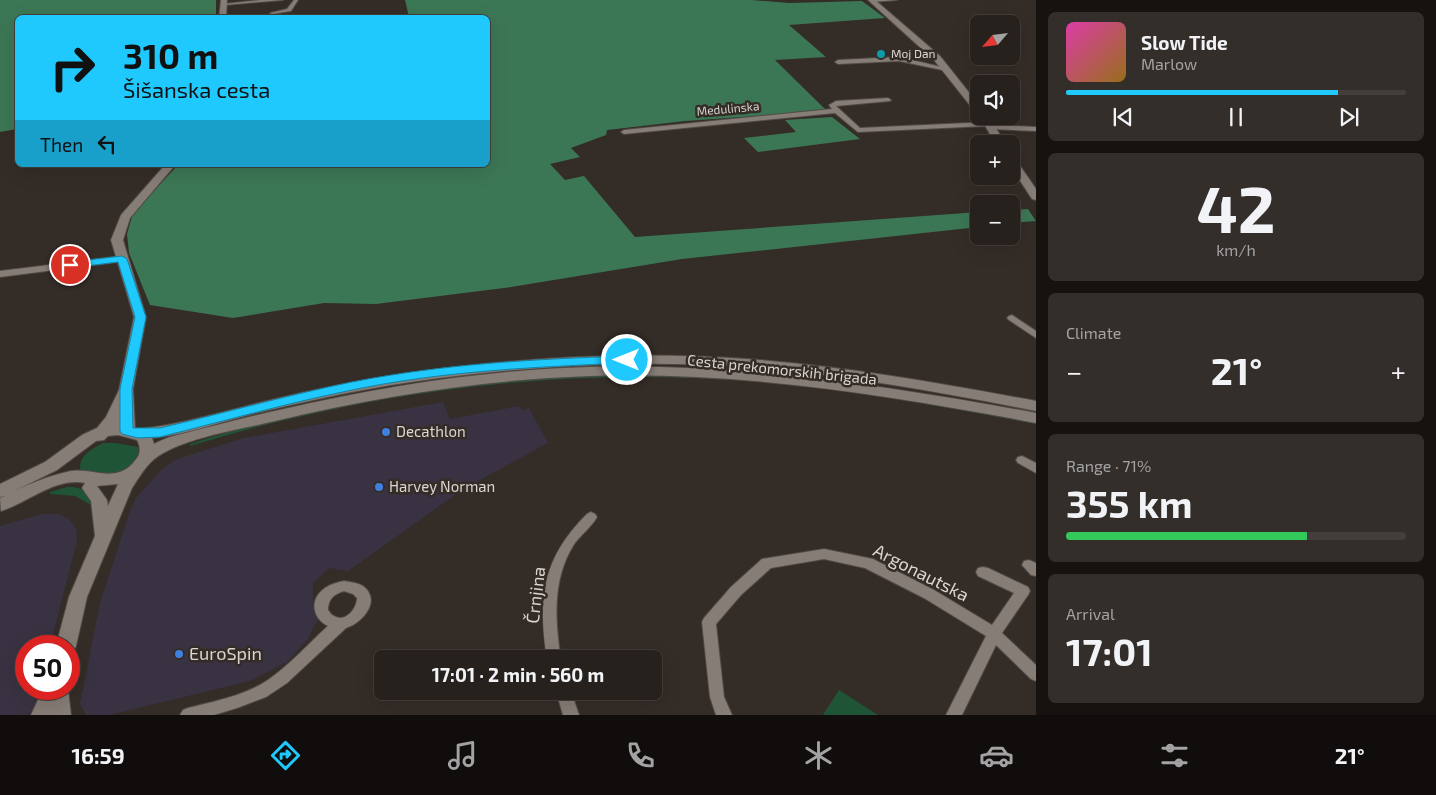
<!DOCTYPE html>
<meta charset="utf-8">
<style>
:root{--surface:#27211d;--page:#332e2a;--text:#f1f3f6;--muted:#a4a3a4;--line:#433e3b;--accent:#1fc9fd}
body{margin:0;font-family:"Exo 2",sans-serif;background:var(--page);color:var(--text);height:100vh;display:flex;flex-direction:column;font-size:19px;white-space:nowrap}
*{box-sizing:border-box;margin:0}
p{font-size:16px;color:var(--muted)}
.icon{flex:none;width:28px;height:28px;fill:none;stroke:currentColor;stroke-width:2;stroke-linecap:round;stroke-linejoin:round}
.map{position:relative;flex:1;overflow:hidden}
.sheet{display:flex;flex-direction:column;gap:12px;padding:12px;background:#151210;width:400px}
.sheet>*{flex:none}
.banner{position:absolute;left:15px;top:15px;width:475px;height:152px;border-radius:8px;box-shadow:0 5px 20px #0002,0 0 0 1px var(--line);background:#1fc9fd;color:#111;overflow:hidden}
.needle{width:32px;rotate:242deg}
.buttons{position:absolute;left:970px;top:15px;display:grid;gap:10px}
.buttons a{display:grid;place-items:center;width:50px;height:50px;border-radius:8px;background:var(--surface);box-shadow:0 5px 20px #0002,0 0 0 1px var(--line);font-size:25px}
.speed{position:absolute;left:15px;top:635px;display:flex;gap:10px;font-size:25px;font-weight:700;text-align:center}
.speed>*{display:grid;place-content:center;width:65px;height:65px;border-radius:50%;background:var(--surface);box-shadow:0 5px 20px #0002,0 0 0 1px var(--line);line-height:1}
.speed .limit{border:8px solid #d22;background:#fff;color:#111}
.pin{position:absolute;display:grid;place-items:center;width:42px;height:42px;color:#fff;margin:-21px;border:2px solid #fff;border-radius:50%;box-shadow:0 1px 5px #0007}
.me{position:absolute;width:55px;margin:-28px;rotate:270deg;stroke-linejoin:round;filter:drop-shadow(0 0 4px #0008)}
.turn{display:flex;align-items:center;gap:18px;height:105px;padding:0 25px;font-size:22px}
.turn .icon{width:65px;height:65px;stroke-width:2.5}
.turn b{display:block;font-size:35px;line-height:42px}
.then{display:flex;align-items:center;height:48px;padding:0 25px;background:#0003;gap:10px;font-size:19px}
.big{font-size:38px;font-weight:700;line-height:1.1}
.sheet .card{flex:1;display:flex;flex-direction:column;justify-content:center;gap:8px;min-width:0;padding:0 18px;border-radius:8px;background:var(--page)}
.sheet .dial{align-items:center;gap:0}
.dial b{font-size:65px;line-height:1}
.song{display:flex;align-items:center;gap:15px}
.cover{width:60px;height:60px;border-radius:8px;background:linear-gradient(135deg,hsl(320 70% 55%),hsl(40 70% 35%))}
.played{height:5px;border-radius:2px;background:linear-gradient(90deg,var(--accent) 80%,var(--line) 80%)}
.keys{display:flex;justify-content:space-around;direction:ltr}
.heat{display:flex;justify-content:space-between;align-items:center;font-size:28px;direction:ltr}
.charge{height:8px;border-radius:4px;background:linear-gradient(90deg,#34c759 71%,var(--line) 0)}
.trip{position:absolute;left:374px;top:650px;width:288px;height:50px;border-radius:8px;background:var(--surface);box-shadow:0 5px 20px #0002,0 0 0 1px var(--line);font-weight:700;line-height:50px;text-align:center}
.dock{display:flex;height:80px;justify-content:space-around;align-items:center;background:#100d0c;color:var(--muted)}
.dock .icon{width:35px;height:35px}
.dock .current{color:var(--accent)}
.dock b{font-size:22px;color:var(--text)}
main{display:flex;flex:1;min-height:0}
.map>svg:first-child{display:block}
</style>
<main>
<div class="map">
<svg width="1036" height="715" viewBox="0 0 1036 715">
<rect width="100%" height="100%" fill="#342c27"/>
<g fill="#393242">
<polygon points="443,402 450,419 519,406 522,410 529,408 548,443 462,490 348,571 329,568 313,583 313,605 319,617 308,639 287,662 250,681 109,715 86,715 80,704 100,603 130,511 136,498 161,470 177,459 244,438"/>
<polygon points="42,514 59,514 70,520 77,530 77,541 50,646 26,646 26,689 40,689 34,709 29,715 0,715 0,526"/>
</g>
<g fill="#1f5437">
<path d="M659,375L749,378L844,388L1036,421V424C940,406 844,388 747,381C559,367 370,391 190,446V444C292,411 399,391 506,380C557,375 608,375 659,375Z"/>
<path d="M103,443H116L138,447C140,462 124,474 109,475C100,475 91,471 81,471C77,456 92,449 103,443Z"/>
<path d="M67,487C81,486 87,491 94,502L89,504L75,496L50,494V492Z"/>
<polygon points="839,690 878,715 823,715"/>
</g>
<g fill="#3c7755">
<polygon points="0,0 216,0 216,17 18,18 17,129 0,132"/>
<polygon points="405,0 752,0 789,3 862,1 885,18 789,25 826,57 775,60 827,111 685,121 607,130 606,135 571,148 580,157 550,164 565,180 584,176 635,237 979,212 979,227 682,259 511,287 376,304 324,303 233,318 150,305 129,253 127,234 133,213 178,165 488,165 488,18 409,17"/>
<polygon points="832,117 860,139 758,152 744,138 796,132 785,120"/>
<polygon points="1028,209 1036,221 1011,223 1011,210"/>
</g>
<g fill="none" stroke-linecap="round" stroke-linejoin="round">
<g stroke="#504a46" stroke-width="2">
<g id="minor">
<polygon points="261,0 283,0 225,5 223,4"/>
<polygon points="294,0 298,0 291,11 272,14 270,13 287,9"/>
<polygon points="870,0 897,0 872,2"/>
<polygon points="899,57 950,69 947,71 899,61 838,64 835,62 838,60"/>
<polygon points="888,98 891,100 890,101 836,106 860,128 989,122 991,123 992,125 1036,127 1036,131 990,129 988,128 987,126 858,132 835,113 624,134 621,132 624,130 832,109 829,105 836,101"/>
<polygon points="122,256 126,259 125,261 0,277 0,271"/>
<polygon points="1012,315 1036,331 1036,338 1009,320 1007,318 1009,316"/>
<polygon points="1022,456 1036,463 1036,473 1018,463 1016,460 1018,457"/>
<path d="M591,512L595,514L597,517C591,528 579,536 573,546C552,580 555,622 561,659H547C538,597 542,559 587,514Z"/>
<polygon points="824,549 873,559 934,590 992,625 1014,593 978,576 976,572 978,568 983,567 988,568 1028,587 1030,591 1028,595 1002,633 1036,665 1036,681 1031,679 996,645 962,715 946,715 986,636 924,598 865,568 824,559 771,568 741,595 716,624 724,697 732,715 716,715 710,697 702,622 704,618 731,587 762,559"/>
<polygon points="1029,560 1036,563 1036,576 1031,575 1022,565 1024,561"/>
<path d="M344,581C350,582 358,583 363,586C382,601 362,623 346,628L287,683L266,697L237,708L214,715H180L183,710L188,708C215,701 244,696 268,680C290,665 308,644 328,626C312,618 309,599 325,588C331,584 338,582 344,581ZM344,591L353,594L357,598C357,608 346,623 334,616C331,615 330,612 328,610C328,599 334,594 344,591Z"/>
<polygon points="556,691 571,691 579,715 563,715"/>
</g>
</g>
<g stroke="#504a46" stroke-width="2">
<g id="secondary">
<polygon points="221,0 227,0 226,18 219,18"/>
<polygon points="868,0 875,0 940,56 979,105 979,114 976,113 934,60"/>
<polygon points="979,116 988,116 1006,144 996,144"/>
<polygon points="1011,156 1014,157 1036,189 1036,200 1032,199 1011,167"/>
<path d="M165,165H175L130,218L123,240L146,317L133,389L135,428L138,429C180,425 221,412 263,402C311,390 361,380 410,373C522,357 635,351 747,359C844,366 940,383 1036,401V411C940,392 844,375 747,367C635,359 522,366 411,382C356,390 302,402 248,415C217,423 184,435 152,438L154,444C168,436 186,433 201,429C229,422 256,415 284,409C385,386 487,370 590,367C740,363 889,386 1036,413V423C889,395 740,371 589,376C483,380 378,396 275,421C242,429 174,439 151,462C143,470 138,479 132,488L87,597L76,646L73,652L69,654V646H56L69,597L95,536L91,501L82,488L85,483C55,477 28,503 1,511L0,498L5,496L0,497V484L45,462L82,435L97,428L106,417L119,390L134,317L111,240L121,215ZM118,435L137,440C140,445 141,453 137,458C118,486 93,467 71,471C51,475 31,483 12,492L57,470L96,441L104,440L108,436ZM118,484L108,506L107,500L97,486Z"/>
<polygon points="43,689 68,689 71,715 31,715"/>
</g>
</g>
<use href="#minor" fill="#877d77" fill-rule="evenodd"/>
<use href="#secondary" fill="#877d77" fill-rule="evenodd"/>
</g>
<path fill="#1fc9fd" stroke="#1483a4" d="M122,256L127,259L146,317L132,389L133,428H160C224,413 288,395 352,382C443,364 535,359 627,356L633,360L627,363C535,367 443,371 352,390C288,403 224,421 160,437L138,438L122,434L120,431V389L135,317L118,262L70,268L65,265L70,262Z"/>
<circle fill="#0f9aa8" stroke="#342c27" stroke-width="2" cx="881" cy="54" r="5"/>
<g fill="#3f7fe0" stroke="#342c27" stroke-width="2">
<circle cx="386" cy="432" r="5"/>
<circle cx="379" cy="487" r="5"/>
<circle cx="179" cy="654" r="5"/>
</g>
<g text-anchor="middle" stroke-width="5" stroke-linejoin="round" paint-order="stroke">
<g font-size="12" fill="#dad5d1" stroke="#342c27" text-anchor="start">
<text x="891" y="58">Moj Dan</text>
</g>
<g font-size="12" fill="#dad5d1" stroke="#342c27">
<text transform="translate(728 109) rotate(-5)" y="4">Medulinska</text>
</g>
<g font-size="15" fill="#dad5d1" stroke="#342c27">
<text transform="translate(782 370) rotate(6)" y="5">Cesta prekomorskih brigada</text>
</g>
<g font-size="15" fill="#dad5d1" stroke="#342c27" text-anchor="start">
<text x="396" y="437">Decathlon</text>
<text x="389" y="492">Harvey Norman</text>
</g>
<g font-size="18" fill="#dad5d1" stroke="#342c27">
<text transform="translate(921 573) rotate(27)" y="6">Argonautska</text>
<text transform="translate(536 595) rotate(-83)" y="6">Črnjina</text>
</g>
<g font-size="18" fill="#dad5d1" stroke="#342c27" text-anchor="start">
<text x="189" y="660">EuroSpin</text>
</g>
</g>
</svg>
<div class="buttons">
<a><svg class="needle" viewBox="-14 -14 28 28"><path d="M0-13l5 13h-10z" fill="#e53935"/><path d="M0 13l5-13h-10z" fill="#a4a3a4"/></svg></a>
<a><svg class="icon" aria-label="sound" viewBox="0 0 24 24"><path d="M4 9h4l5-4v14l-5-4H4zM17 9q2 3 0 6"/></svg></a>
<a>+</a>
<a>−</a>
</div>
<div class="speed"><div class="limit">50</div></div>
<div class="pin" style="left:70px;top:265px;background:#d93025"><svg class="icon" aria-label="arrive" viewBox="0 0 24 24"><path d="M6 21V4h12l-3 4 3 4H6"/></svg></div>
<svg class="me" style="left:627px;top:360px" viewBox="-20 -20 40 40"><circle r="17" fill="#1fc9fd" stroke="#fff" stroke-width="3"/><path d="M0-11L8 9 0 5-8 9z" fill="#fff"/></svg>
<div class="trip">17:01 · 2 min · 560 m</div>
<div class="banner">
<div class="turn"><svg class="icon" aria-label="right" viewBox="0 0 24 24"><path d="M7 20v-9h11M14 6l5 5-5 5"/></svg><div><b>310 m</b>Šišanska cesta</div></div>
<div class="then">Then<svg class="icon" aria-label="left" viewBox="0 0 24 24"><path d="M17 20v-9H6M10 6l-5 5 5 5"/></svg></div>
</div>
</div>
<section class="sheet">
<div class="card">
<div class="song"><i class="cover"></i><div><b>Slow Tide</b><p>Marlow</p></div></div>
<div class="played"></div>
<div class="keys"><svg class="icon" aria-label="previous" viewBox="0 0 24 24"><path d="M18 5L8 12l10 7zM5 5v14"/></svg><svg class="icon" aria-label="pause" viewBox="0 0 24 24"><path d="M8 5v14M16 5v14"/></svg><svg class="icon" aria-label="next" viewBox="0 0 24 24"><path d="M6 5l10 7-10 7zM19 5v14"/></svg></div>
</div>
<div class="card dial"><b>42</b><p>km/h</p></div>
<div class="card"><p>Climate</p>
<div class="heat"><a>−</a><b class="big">21°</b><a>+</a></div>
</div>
<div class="card"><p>Range · 71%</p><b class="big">355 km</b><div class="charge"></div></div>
<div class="card"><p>Arrival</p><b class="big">17:01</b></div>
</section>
</main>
<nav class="dock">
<b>16:59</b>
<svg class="icon current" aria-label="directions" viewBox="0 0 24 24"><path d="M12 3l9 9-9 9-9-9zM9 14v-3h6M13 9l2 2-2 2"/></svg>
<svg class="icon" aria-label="music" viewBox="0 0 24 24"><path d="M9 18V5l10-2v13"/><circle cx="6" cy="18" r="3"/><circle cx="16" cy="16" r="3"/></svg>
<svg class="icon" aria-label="phone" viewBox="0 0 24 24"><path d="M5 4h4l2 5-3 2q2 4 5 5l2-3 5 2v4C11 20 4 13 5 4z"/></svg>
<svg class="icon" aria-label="climate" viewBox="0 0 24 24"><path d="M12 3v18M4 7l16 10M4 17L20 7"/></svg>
<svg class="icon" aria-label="car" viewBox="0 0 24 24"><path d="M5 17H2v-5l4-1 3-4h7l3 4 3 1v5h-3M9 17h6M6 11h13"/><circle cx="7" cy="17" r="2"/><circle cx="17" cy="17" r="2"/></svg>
<svg class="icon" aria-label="filters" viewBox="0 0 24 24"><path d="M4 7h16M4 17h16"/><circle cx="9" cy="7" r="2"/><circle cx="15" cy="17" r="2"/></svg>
<b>21°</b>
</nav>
